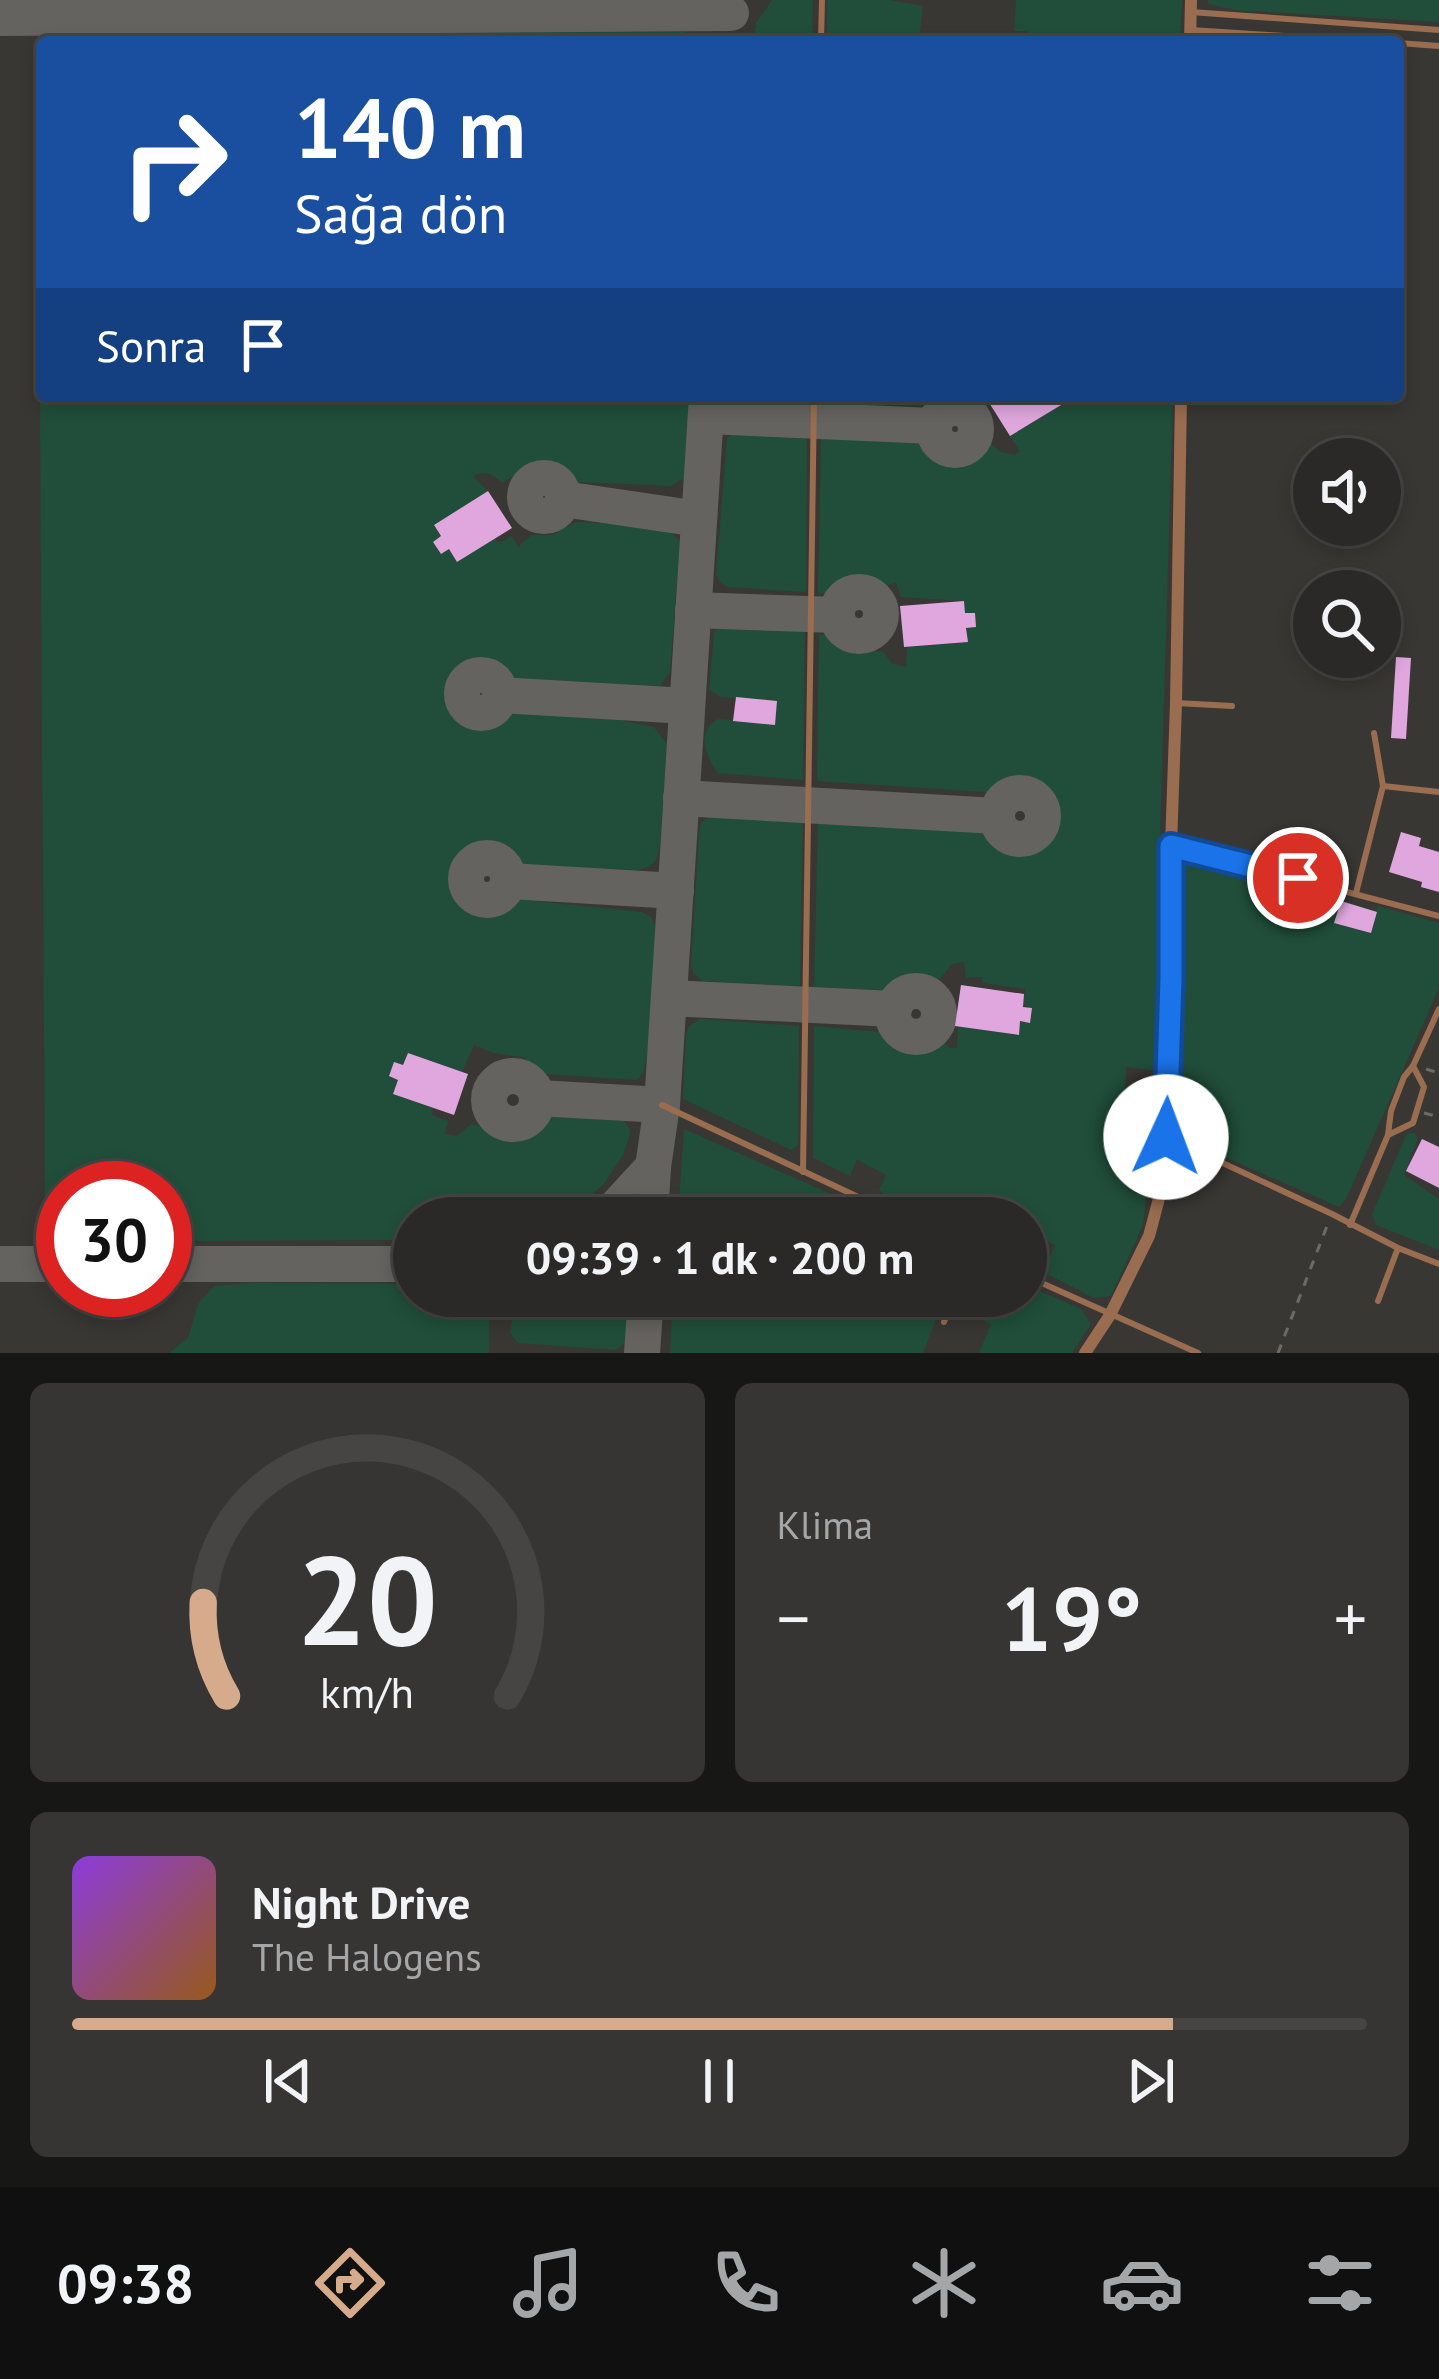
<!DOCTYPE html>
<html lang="tr">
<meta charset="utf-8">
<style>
:root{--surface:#2a2927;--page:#363533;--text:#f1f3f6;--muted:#a5a6a7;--line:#464544;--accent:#d6ab8b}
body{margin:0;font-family:"PT Sans",sans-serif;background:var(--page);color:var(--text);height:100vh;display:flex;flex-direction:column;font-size:45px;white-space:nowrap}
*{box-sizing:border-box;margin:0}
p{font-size:39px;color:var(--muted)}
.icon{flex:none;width:66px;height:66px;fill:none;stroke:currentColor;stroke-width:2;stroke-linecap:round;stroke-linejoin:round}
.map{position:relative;height:1353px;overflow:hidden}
.details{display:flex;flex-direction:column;gap:30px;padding:30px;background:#171715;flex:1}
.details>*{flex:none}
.top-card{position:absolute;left:36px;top:36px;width:1368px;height:366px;border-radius:12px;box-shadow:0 6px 18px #0003,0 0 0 3px var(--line);background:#1a4fa0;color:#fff;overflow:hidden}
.controls{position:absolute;left:1293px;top:438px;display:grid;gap:24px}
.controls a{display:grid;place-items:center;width:108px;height:108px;border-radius:50%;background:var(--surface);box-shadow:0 6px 18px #0003,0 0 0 3px var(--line);font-size:60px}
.speed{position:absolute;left:36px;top:1161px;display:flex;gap:24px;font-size:60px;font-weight:700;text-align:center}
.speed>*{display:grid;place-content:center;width:156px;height:156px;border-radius:50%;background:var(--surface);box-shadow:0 6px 18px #0003,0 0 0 3px var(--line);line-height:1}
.speed .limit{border:18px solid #d22;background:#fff;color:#111}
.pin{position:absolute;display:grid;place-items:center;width:102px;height:102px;color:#fff;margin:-51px;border:6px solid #fff;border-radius:50%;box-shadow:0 3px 12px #0007}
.me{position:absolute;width:132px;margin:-66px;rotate:2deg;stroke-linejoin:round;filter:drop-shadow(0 0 9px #0008)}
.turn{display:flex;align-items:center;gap:42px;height:252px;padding:0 60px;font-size:54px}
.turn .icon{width:156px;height:156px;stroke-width:2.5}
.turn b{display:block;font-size:84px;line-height:102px}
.then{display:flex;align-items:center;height:114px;padding:0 60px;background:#0003;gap:24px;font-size:45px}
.big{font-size:90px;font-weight:800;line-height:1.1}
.details .tile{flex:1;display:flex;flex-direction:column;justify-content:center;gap:18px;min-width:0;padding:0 42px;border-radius:18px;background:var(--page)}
.details .dial{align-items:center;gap:0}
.dial svg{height:312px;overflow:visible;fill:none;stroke:var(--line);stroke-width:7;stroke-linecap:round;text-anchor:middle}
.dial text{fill:var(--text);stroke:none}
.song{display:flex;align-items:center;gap:36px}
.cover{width:144px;height:144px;border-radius:18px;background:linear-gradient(135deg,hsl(270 70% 55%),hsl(30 70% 35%))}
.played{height:12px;border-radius:6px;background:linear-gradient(90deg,var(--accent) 85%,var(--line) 85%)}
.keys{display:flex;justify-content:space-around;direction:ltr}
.heat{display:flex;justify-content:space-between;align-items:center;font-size:66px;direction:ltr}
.details .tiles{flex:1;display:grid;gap:30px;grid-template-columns:1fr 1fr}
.tile:last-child{grid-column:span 2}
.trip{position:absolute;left:393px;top:1197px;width:654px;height:120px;border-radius:60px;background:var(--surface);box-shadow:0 6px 18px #0003,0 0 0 3px var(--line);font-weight:800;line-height:120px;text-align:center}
.tabs{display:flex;height:192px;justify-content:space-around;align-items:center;background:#111010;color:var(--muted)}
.tabs .icon{width:84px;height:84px}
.tabs .active{color:var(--accent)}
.tabs b{font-size:54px;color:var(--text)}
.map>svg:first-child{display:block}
</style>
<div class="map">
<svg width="1439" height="1353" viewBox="0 0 1439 1353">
<rect width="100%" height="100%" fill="#383734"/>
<g fill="#204e3a">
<polygon points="772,0 813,0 812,42 754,42 756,23"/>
<polygon points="827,0 889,0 923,6 919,42 827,42"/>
<polygon points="1016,0 1182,0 1180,42 1028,42 1028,31 1014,31"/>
<polygon points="1207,0 1439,0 1439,22 1234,10 1209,4"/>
<polygon points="590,31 685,32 704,42 68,42 84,34"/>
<path d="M42,65V396H690L684,478L671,486L580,482L565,468L556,464L544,463L527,468L502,483C493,474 485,470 473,476L488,491L434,525L441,536L433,542L440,554L449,549L457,562L495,538L499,543L512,536L518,547L531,535H552L576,522L666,526L680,542L670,672L660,686L510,678C489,654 466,654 452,686L448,687L447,700L452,701L454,714C473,730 491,730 508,711L619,720L654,727L667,744L660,845C657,862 654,867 637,870L517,865L498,850L486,847L472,851L462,860L457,871H453L451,885L457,886C469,919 491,918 515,899L641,912L651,917L656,928L649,1048L643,1073L637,1080L544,1074L523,1057L493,1053L474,1045L462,1072L408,1053L403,1065L389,1075L398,1080L394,1094L433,1108L432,1115L448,1121L445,1134L457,1136L471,1124C501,1131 515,1136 539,1115L624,1121L629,1128L630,1135L623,1155L603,1185L564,1216L414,1218V1240L165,1241V1188H63V1225L51,1212L45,1194L38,86Z"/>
<path d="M1060,396H1173L1160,837L1159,1071L1126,1067L1124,1139L1135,1153L1151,1158L1143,1225L1111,1296L1094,1298L1043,1272L1055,1245L1026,1233V1218H926L897,1204L879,1190L886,1175L857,1160L850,1176L813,1158L814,1026L879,1032L897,1048L911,1052L930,1049L942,1041L950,1048H957L958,1026L1018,1035L1020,1021L1030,1022L1032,1009L1023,1004L1025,989L983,983L982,977L966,978L964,962L952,964L940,979L915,978L898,981L883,990L814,987L818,821L990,832C1011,854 1039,855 1049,823L1054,822V810L1048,808C1043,773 1011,779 991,798L986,792L817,781L819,635L830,633L835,644L859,652L883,651L891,663L906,667L907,647L967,642L966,629L976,627L975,613H965L964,601L901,597L896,582L885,587C849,564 849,588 818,594L821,436L916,442L936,459L949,460L971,455L991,444L1001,452L1015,455L1020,451L1010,436L1064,403Z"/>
<polygon points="738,429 807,434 806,592 728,587 721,583 716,575 727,438"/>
<path d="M729,625L805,631L803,780L718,773C705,757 696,728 719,719L775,724L777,702L721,697L709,690L714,633L719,626Z"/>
<polygon points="717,813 803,820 800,986 703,981 695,975 691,967 699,834 701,822"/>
<polygon points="1182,858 1340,895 1341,901 1376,911 1378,906 1439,923 1439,988 1346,1199 1339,1207 1179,1137 1176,1127"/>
<polygon points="700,1019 799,1026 798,1145 791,1150 683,1099 686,1035 689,1026"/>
<polygon points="684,1129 885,1218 678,1218"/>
<polygon points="1407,1133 1414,1133 1418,1138 1404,1175 1439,1199 1439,1250 1376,1225 1372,1214"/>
<polygon points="253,1283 414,1284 414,1296 489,1296 489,1353 169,1353 188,1338 198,1304 214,1286"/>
<polygon points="1026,1285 1081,1309 1091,1324 1072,1353 979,1353 991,1324 964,1311 970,1296 1026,1296"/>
<path d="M516,1296H632C631,1315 635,1340 616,1350L518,1343L510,1333Z"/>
<polygon points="673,1296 945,1296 923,1353 670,1353"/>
</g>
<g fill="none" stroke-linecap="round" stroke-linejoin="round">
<g stroke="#646360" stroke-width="36">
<polyline points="0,18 731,13"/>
<circle cx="955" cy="429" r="21"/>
<polyline points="706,416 933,426"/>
<circle cx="544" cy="497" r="19"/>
<polyline points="563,499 699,519"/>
<circle cx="859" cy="614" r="22"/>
<polyline points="693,610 837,615"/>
<circle cx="481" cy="694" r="19"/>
<polyline points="500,695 687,706"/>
<circle cx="1020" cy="816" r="23"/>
<polyline points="681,798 997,816"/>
<circle cx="487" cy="879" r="21"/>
<polyline points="509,881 676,891"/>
<circle cx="916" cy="1014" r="23"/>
<polyline points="669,998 894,1009"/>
<circle cx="513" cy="1100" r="24"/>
<polyline points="537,1098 662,1105"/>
<polyline points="606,1218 653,1167"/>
<polyline points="650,1218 653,1167 662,1105 707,396"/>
<polyline points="0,1264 63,1264"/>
<polyline points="165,1264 414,1264"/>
<polyline points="642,1353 646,1296"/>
</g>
</g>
<g fill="#dfa7de">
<polygon points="996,396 1076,396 1010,436 988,401"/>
<polygon points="488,491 512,528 457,562 449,549 441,554 433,542 441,536 434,525"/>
<polygon points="964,601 965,613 975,613 976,627 966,628 968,642 904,647 900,606"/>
<polygon points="1396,657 1411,658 1406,739 1391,738"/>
<polygon points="736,697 777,701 775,725 733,721"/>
<polygon points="1401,832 1421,838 1419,846 1439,852 1439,892 1421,887 1422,882 1389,872"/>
<polygon points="1341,901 1377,912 1371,933 1334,923"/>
<polygon points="961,985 1024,994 1023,1007 1032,1008 1030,1023 1020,1021 1019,1035 955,1026"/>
<polygon points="408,1053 468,1074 454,1115 393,1094 398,1080 389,1076 394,1062 403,1065"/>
<polygon points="1422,1139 1439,1147 1439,1188 1406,1171"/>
</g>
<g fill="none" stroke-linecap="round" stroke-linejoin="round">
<g stroke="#6c6b68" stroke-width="3" stroke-dasharray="9 9" stroke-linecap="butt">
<polyline points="1426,1069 1439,1073"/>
<polyline points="1424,1113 1439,1117"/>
<polyline points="1278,1353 1327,1226"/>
</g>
<g stroke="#9a6d50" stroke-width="6">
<polyline points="1191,12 1439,30"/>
<polyline points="1191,30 1377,42"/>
<polyline points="821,42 822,0"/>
<polyline points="1398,43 1439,46"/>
<polyline points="1176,703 1232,706"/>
<polyline points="1383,786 1439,792"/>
<polyline points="1171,846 1439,916"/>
<polyline points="1356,893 1383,786 1374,733"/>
<polyline points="662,1105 903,1218"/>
<polyline points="1388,1135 1413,1123 1424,1087 1413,1066"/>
<polyline points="1169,1138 1332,1214 1398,1248 1439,1264"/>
<polyline points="803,1172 814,396"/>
<polyline points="1350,1225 1388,1135 1391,1111 1404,1077 1413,1066 1439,1009"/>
<polyline points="1026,1276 1198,1353"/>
<polyline points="1378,1301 1398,1248"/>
<polyline points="944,1322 954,1296"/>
</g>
<g stroke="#9a6d50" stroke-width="12">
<polyline points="1190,42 1191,0"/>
<polyline points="1085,1353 1110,1315 1149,1236 1161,1191 1166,1137 1170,979 1171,846 1176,703 1181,396"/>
</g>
</g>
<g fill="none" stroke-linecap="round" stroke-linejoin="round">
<g stroke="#114b97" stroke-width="30">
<polyline id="route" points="1166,1137 1171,979 1171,846 1298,878"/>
</g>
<use href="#route" stroke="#1a73e8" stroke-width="21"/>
</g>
</svg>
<div class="controls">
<a><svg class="icon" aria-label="sound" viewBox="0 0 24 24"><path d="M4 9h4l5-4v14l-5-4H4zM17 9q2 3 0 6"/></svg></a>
<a><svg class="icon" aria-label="search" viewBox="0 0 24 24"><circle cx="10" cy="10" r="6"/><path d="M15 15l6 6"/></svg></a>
</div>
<div class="speed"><div class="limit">30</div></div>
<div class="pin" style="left:1298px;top:878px;background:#d93025"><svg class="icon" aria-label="arrive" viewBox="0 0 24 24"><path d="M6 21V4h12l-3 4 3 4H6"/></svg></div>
<svg class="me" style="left:1166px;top:1137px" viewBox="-20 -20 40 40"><circle r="19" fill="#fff"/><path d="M0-13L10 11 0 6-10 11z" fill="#1a73e8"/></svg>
<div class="trip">09:39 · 1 dk · 200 m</div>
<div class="top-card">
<div class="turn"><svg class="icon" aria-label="right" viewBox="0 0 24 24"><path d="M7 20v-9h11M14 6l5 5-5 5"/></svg><div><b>140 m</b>Sağa dön</div></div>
<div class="then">Sonra<svg class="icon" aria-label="arrive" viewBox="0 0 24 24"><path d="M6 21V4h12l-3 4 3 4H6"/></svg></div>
</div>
</div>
<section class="details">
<div class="tiles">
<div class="tile dial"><svg viewBox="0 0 100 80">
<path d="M14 69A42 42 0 1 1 86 69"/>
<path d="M14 69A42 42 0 0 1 8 45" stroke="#d6ab8b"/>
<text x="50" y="56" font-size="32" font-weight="700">20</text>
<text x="50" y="72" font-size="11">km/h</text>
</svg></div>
<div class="tile"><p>Klima</p>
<div class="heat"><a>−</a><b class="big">19°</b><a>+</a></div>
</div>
<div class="tile">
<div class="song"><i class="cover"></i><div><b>Night Drive</b><p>The Halogens</p></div></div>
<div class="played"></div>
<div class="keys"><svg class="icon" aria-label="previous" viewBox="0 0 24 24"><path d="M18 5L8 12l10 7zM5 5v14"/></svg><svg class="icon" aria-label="pause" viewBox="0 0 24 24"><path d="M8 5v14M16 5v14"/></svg><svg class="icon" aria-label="next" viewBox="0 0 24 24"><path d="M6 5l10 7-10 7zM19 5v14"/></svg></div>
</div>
</div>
</section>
<nav class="tabs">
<b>09:38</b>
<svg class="icon active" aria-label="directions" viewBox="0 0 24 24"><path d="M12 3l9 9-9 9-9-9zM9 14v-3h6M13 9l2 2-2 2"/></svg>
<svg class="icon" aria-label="music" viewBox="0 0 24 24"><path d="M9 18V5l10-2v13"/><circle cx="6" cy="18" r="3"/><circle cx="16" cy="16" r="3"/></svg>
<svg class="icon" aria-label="phone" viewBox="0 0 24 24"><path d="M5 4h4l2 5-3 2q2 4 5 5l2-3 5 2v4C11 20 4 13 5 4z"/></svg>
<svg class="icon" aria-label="climate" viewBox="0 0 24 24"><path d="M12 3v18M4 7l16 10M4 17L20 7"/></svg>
<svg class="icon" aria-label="car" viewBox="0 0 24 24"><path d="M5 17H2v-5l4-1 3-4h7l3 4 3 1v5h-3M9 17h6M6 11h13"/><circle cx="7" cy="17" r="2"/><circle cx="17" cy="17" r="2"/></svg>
<svg class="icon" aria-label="filters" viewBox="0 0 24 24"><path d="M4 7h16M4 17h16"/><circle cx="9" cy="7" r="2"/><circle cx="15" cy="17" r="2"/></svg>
</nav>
